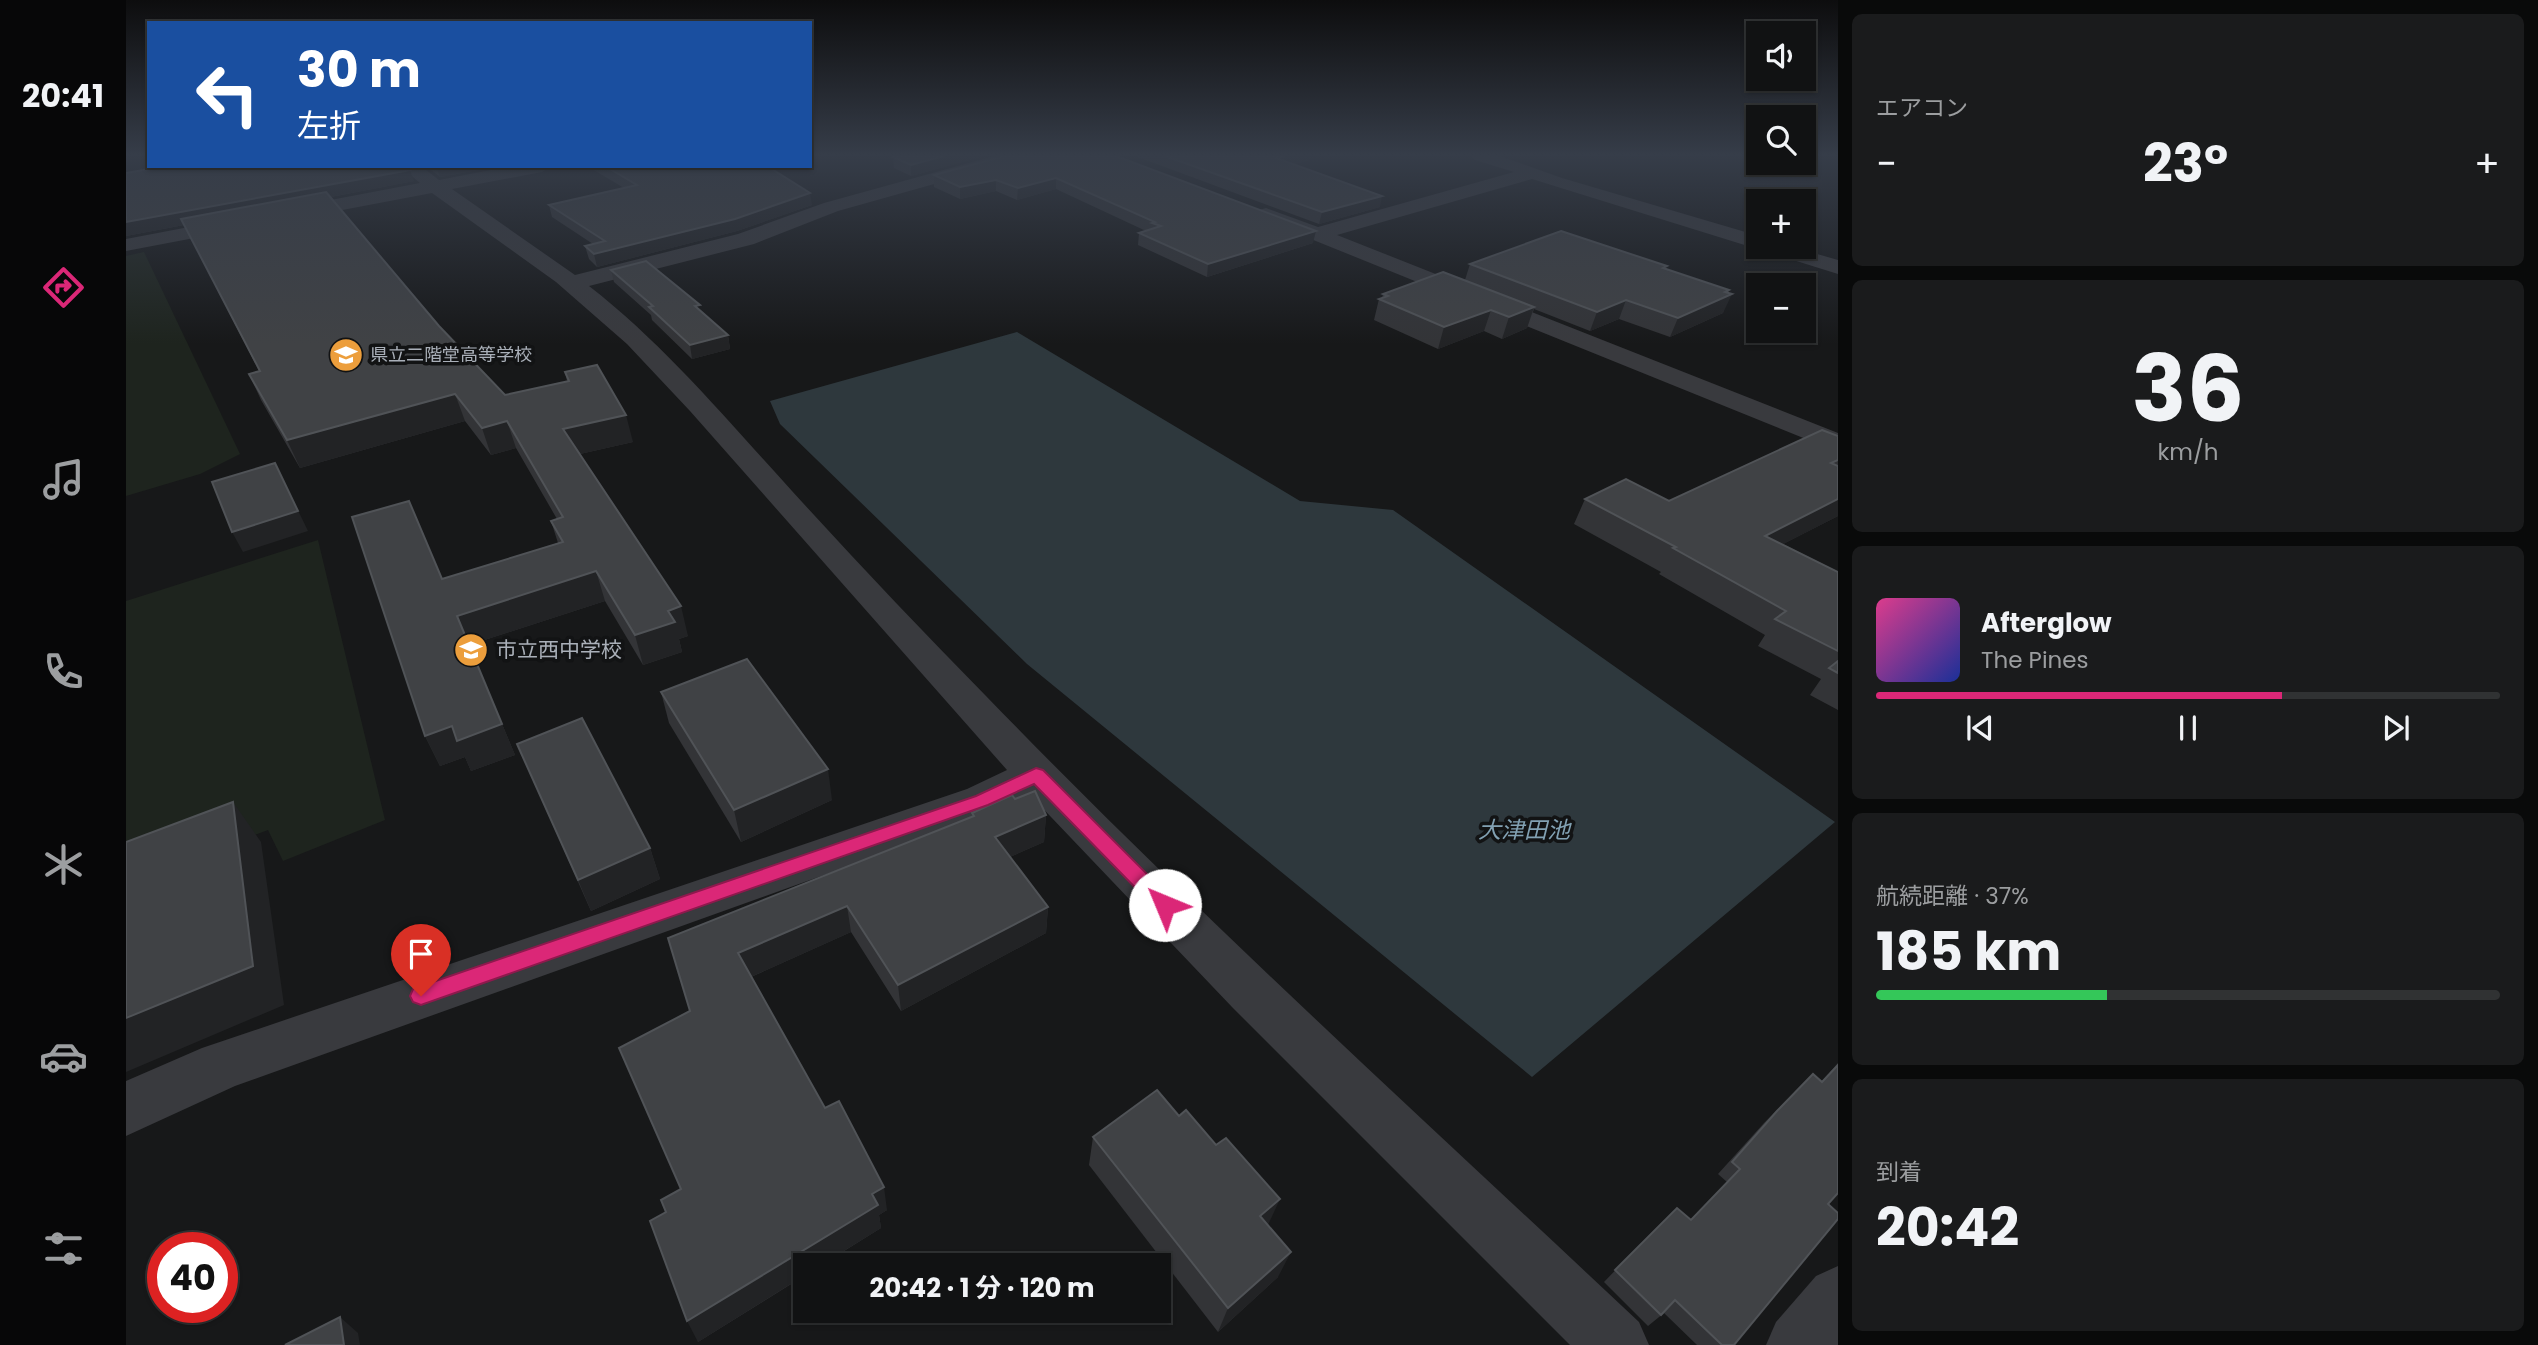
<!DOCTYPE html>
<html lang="ja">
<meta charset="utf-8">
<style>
:root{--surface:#111213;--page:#1a1b1c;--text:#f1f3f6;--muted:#9c9ea0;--line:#303233;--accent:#db2777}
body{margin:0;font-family:Poppins,"Noto Sans JP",sans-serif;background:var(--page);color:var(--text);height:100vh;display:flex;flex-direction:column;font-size:26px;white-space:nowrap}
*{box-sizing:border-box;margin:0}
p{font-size:23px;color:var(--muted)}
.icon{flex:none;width:38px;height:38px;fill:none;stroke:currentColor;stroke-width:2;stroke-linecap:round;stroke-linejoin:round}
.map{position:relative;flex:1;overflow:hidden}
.sheet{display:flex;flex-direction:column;gap:14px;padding:14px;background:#090a0a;width:700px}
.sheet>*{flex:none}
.top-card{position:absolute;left:21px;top:21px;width:665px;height:147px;border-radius:0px;box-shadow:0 2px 5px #0004,0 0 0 2px var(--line);background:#1a4fa0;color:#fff;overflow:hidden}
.controls{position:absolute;left:1620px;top:21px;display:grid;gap:14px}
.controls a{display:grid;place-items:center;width:70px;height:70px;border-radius:0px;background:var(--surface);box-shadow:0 2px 5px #0004,0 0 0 2px var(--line);font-size:35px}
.speed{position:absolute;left:21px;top:1232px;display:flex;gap:14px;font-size:35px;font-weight:700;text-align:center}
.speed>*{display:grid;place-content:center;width:91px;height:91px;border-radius:50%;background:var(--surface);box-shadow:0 2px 5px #0004,0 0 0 2px var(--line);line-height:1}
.speed .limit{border:10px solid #d22;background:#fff;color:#111}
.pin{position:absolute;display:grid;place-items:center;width:60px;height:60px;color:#fff;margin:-72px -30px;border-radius:50% 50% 50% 0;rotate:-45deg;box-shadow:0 0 7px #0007}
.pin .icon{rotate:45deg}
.me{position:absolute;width:77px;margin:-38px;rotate:315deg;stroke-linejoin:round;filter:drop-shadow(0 0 5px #0008)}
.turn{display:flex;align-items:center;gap:24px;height:147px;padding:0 35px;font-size:32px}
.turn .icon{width:91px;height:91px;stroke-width:2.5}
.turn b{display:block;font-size:49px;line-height:60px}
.big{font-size:52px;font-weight:700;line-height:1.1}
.sheet .widget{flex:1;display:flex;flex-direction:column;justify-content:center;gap:10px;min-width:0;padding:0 24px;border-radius:10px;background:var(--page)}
.sheet .dial{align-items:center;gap:0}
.dial b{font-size:91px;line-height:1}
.song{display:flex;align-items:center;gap:21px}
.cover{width:84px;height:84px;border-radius:10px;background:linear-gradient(135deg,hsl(330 70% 55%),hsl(230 70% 35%))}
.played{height:7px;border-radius:4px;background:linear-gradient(90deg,var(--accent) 65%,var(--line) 65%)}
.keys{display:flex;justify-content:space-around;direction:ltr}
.heat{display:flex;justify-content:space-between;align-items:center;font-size:38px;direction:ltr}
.charge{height:10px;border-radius:5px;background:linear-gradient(90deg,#34c759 37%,var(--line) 0)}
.trip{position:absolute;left:667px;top:1253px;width:378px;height:70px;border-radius:0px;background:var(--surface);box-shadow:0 2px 5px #0004,0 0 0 2px var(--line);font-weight:700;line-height:70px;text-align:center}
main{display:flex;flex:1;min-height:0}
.menu{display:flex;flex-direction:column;width:126px;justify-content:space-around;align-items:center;background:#070708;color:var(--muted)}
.menu .icon{width:49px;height:49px}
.menu .selected{color:var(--accent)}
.menu b{font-size:32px;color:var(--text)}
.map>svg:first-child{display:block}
</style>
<main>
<nav class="menu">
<b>20:41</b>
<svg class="icon selected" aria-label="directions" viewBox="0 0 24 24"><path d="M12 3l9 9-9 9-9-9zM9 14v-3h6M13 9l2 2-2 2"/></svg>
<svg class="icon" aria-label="music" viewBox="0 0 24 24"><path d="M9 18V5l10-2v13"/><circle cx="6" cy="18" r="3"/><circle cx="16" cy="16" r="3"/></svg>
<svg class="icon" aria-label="phone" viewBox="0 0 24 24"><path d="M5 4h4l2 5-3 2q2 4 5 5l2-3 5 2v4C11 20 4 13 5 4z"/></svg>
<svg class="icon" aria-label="climate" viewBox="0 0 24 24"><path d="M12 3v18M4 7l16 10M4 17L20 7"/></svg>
<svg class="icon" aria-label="car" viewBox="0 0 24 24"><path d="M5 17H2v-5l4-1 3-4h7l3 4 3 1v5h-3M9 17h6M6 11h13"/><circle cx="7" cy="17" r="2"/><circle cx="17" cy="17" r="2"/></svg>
<svg class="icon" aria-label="filters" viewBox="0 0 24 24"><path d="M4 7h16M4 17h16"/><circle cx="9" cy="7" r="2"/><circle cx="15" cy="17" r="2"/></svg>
</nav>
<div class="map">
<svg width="1712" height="1345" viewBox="0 0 1712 1345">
<rect width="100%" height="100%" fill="#171819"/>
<g fill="#1e241e">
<polygon points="18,252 114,454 74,474 0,496 0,256"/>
<polygon points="192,540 259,820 157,861 142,830 0,884 0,601"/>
</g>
<polygon fill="#2e383d" points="891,332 1174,501 1267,510 1709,822 1406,1077 901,664 654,424 644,401"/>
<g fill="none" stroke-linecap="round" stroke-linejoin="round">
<g fill="#393a3e" fill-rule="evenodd">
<path d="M868,156H897L894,160L712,211L628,244L463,286C539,345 601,420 666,491C729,560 794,629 860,696C1070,913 1293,1115 1513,1322L1523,1345H1444L1106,1007L905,796L871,813L109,1086L0,1136V1081L76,1048L841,789L881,770L564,411L501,344L430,282L306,193L0,251V239L294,183L274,166H295L313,180L385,166H425L416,172L326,189L449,275L612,234L698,203Z"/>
<polygon points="1346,156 1374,156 1436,178 1633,236 1633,247 1667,247 1712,260 1712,274 1406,179 1211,235 1712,433 1712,452 1133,218 1130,214 1133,210 1140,208 1192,227 1388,172 1349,160"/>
<polygon points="1712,1266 1712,1345 1640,1345 1650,1322 1690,1276"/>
</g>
</g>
<g fill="#333437">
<polygon points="858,156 785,176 768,168 767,157"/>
<polygon points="879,156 1187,243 1081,277 1012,245 1013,233 1020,231 930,189 891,200 870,191 834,199 808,187 808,175"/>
<polygon points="1009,156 1185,156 1184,160 1168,164 1254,207 1193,224"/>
<polygon points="300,166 374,166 314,177"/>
<polygon points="461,166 641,166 686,205 611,231 471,267 463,259 459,246 467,244 426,217 423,205 498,188"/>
<polygon points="0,173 288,181 205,197 313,326 379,395 441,381 439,372 507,442 454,454 562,636 553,639 556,652 517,665 479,601 343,645 389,755 345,771 339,757 314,766 299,736 316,579 432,543 425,521 431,519 390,448 365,455 339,421 174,468 135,400 123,374 133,371 58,225 0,236"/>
<polygon points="1344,264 1540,269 1603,290 1597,313 1544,337 1493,319 1464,331 1408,309 1401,328 1376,339 1358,331 1312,349 1248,320 1253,299 1256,298 1257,294 1339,280"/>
<polygon points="485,270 575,311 602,335 604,349 566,359 526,320 525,315 488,282"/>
<polygon points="1712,436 1712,516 1657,544 1712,572 1712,710 1684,695 1695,679 1632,646 1639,635 1533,574 1535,572 1448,524 1459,499 1543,501"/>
<polygon points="535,692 706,800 615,842 543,723"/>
<polygon points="391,744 524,848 534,879 465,911"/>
<polygon points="889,799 920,815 918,842 884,857 922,907 920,933 775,1011 725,932 625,977 699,1108 761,1210 753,1215 755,1228 572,1342 540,1212 555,1189 564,1011 846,816 846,813"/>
<polygon points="1712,1063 1712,1193 1702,1204 1608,1345 1571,1345 1538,1313 1522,1326 1478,1282 1538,1220 1564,1220 1601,1182 1592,1174 1638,1123 1687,1074 1696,1081"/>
<polygon points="967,1137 1142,1225 1152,1277 1092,1332 963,1165"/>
</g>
<g fill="#222325">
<polygon points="818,156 858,156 785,176 785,165"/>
<polygon points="1159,156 1185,156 1184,160 1148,169 1150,158"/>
<polygon points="310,166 374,166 314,177"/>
<polygon points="284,170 288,181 0,236 0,222"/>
<polygon points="930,178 930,189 891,200 892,188"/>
<polygon points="870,180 870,191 834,199 834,187"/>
<polygon points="684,193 686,205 611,231 471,267 468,254"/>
<polygon points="1256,196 1254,207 1193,224 1196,212"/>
<polygon points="1190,231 1187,243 1081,277 1082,264"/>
<polygon points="1603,290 1599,297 1606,294 1597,313 1544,337 1552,318"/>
<polygon points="1500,300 1493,319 1464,331 1471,312"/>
<polygon points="1408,307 1401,328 1376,339 1383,317"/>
<polygon points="1365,310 1358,331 1312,349 1318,327"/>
<polygon points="602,335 604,349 566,359 564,345"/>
<polygon points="329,394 339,421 174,468 161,440"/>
<polygon points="500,415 507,442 445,456 437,429"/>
<polygon points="381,421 390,448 365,455 356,428"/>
<polygon points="149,463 182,531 117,552 106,532"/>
<polygon points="1712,499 1712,516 1624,561 1639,536"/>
<polygon points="470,571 479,601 343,645 389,755 345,771 339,757 314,766 299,736 326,726 331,616"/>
<polygon points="555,606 562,636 553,639 556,652 517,665 509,635 542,611"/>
<polygon points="702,769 706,800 615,842 608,810"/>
<polygon points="107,802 135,842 158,1005 0,1072 0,1018"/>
<polygon points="920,815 918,842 868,864 869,837"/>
<polygon points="524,848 534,879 465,911 452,880"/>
<polygon points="721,906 725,932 618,980 612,953"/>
<polygon points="922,907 920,933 775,1011 772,985"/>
<polygon points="758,1187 761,1210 753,1215 755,1228 695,1265 679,1265 679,1275 572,1342 561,1321"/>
<polygon points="1154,1199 1142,1225 1134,1216"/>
<polygon points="1165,1252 1152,1277 1092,1332 1102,1308"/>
<polygon points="214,1317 232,1333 234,1345 218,1345"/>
</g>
<g fill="#404245" stroke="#505357" stroke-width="2">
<polygon points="772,156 818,156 785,165 767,157"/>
<polygon points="879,156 990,156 1190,231 1082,264 1013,233 1035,226 1026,223 1029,222 930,178 892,188 870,180 834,187 808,175"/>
<polygon points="1039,156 1159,156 1150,158 1256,196 1196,212"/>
<polygon points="41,166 280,166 284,170 0,222 0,173"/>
<polygon points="479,166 641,166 684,193 609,219 468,254 459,246 479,241 423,205 511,185"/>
<polygon points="200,192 313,326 379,395 443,381 439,372 471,365 500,415 437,429 555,606 542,611 549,622 509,635 470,571 331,616 376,724 331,741 326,726 299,736 226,517 283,501 316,579 437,542 425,521 437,517 381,421 356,428 329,394 161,440 123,374 134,371 55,219"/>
<polygon points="1435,231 1541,266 1537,268 1603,290 1599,292 1606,294 1552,318 1500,300 1471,312 1344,264"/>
<polygon points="520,261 574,305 569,306 602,335 564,345 523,307 527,306 485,270"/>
<polygon points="1317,272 1408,307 1383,317 1365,310 1318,327 1253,299 1262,296 1257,294"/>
<polygon points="1696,430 1712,436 1712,460 1705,463 1712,466 1712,499 1639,536 1712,572 1712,651 1649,619 1660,611 1547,548 1550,547 1459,499 1500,479 1543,501"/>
<polygon points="149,463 172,511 106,532 86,482"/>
<polygon points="621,659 702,769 608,810 535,692"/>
<polygon points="1712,661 1712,673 1703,668"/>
<polygon points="456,718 524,848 452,880 391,744"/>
<polygon points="909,791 920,815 869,837 922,907 772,985 721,906 612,953 699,1108 713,1101 758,1187 746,1194 752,1205 561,1321 524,1221 540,1212 535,1200 555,1189 493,1048 564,1011 542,938 848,816 846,813 886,795 889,799"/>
<polygon points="107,802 127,966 0,1018 0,842"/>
<polygon points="1712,1065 1712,1193 1702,1204 1712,1213 1712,1219 1608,1345 1596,1345 1549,1300 1535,1315 1489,1270 1551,1208 1565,1220 1614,1169 1606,1162 1651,1111 1687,1074 1696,1082"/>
<polygon points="1031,1090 1053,1116 1060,1110 1090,1145 1100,1138 1154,1199 1134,1216 1165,1252 1102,1308 967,1137"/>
<polygon points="214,1317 218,1345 159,1345"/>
</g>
<linearGradient id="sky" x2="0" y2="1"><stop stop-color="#0d0d0e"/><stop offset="0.45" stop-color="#363d49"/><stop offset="1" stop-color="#363d49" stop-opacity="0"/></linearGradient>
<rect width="1712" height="344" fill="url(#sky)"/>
<polygon fill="#db2777" stroke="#8e194d" stroke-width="2" points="910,768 917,770 1046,899 1049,905 1046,911 1039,913 1032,911 908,784 862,805 295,1005 287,1002 284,996 287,989 295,986 850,796"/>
<defs>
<g id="school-disc" transform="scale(1.75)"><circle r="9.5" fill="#ec9e3c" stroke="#121314"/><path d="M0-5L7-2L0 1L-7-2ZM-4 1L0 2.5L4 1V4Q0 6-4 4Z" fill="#fff"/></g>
</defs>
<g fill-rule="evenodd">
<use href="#school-disc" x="220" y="355"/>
<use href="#school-disc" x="345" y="650"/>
</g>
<g text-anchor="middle" stroke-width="7" stroke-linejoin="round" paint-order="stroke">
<g font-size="18" fill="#aab0b9" stroke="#121314" text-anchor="start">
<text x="244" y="361">県立二階堂高等学校</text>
</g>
<g font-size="21" fill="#aab0b9" stroke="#121314" text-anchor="start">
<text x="370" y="657">市立西中学校</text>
</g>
<g font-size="23" font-style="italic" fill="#82a1b3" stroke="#121314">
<text x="1398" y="838">大津田池</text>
</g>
</g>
</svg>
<div class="controls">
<a><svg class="icon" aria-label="sound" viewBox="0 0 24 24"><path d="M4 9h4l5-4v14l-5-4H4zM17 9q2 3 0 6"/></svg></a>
<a><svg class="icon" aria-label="search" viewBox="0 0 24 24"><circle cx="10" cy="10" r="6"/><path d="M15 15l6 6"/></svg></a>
<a>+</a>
<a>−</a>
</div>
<div class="speed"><div class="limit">40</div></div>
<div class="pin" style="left:295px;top:996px;background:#d93025"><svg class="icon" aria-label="arrive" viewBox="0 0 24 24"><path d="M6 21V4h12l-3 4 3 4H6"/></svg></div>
<svg class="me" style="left:1039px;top:905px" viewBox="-20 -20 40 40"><circle r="19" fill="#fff"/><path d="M0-13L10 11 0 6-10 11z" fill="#db2777"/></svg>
<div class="trip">20:42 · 1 分 · 120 m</div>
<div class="top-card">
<div class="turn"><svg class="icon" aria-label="left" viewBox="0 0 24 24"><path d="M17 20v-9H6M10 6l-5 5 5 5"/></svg><div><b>30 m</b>左折</div></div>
</div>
</div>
<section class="sheet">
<div class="widget"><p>エアコン</p>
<div class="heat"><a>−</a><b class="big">23°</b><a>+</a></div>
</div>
<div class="widget dial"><b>36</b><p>km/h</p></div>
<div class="widget">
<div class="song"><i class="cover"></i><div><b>Afterglow</b><p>The Pines</p></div></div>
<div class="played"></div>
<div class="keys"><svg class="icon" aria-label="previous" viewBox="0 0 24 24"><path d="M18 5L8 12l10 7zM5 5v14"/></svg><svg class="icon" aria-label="pause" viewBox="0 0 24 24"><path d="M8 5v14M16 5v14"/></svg><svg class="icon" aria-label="next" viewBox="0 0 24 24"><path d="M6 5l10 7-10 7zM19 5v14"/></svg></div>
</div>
<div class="widget"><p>航続距離 · 37%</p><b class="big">185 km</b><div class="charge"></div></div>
<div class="widget"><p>到着</p><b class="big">20:42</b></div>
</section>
</main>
